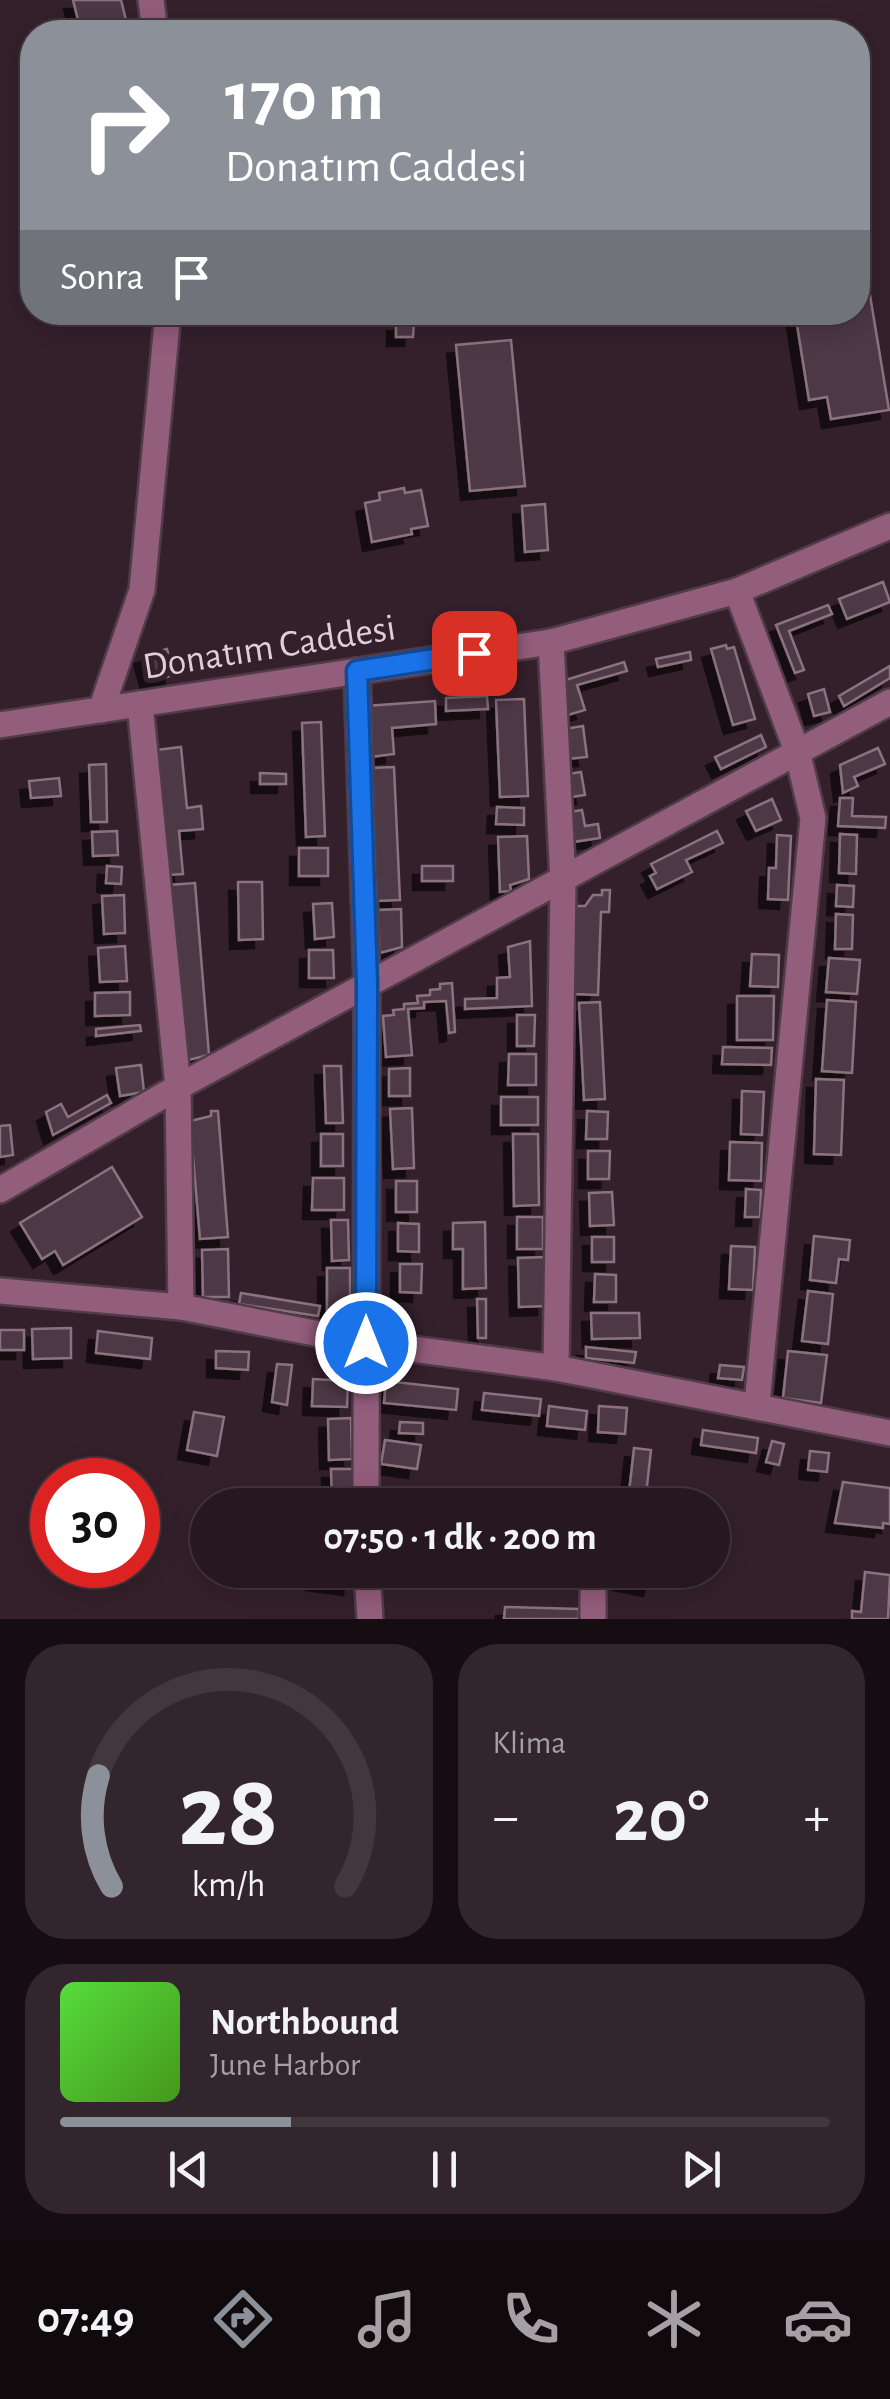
<!DOCTYPE html>
<html lang="tr">
<meta charset="utf-8">
<style>
:root{--surface:#271820;--page:#33252d;--text:#f1f3f6;--muted:#a4a0a5;--line:#43373e;--accent:#8c9099}
body{margin:0;font-family:"Alegreya Sans",sans-serif;background:var(--page);color:var(--text);height:100vh;display:flex;flex-direction:column;font-size:38px;white-space:nowrap}
*{box-sizing:border-box;margin:0}
p{font-size:32px;color:var(--muted)}
.icon{flex:none;width:55px;height:55px;fill:none;stroke:currentColor;stroke-width:2;stroke-linecap:round;stroke-linejoin:round}
.map{position:relative;height:1619px;overflow:hidden}
.panel{display:flex;flex-direction:column;gap:25px;padding:25px;background:#150d12;flex:1}
.panel>*{flex:none}
.hud{position:absolute;left:20px;top:20px;width:850px;height:305px;border-radius:40px;box-shadow:0 5px 25px #0003,0 0 0 2px var(--line);background:#8c9099;color:#fff;overflow:hidden}
.speed{position:absolute;left:30px;top:1458px;display:flex;gap:20px;font-size:50px;font-weight:700;text-align:center}
.speed>*{display:grid;place-content:center;width:130px;height:130px;border-radius:50%;background:var(--surface);box-shadow:0 5px 25px #0003,0 0 0 2px var(--line);line-height:1}
.speed .limit{border:15px solid #d22;background:#fff;color:#111}
.pin{position:absolute;display:grid;place-items:center;width:85px;height:85px;color:#fff;margin:-42px;border-radius:20px;box-shadow:0 5px 15px #0006}
.me{position:absolute;width:110px;margin:-55px;rotate:0deg;stroke-linejoin:round;filter:drop-shadow(0 0 8px #0008)}
.turn{display:flex;align-items:center;gap:35px;height:210px;padding:0 40px;font-size:45px}
.turn .icon{width:130px;height:130px;stroke-width:2.5}
.turn b{display:block;font-size:70px;line-height:85px}
.then{display:flex;align-items:center;height:95px;padding:0 40px;background:#0003;gap:20px;font-size:38px}
.big{font-size:75px;font-weight:700;line-height:1.1}
.panel .tile{flex:1;display:flex;flex-direction:column;justify-content:center;gap:15px;min-width:0;padding:0 35px;border-radius:40px;background:var(--page)}
.panel .dial{align-items:center;gap:0}
.dial svg{height:260px;overflow:visible;fill:none;stroke:var(--line);stroke-width:7;stroke-linecap:round;text-anchor:middle}
.dial text{fill:var(--text);stroke:none}
.song{display:flex;align-items:center;gap:30px}
.cover{width:120px;height:120px;border-radius:15px;background:linear-gradient(135deg,hsl(110 70% 55%),hsl(100 70% 35%))}
.played{height:10px;border-radius:5px;background:linear-gradient(90deg,var(--accent) 30%,var(--line) 30%)}
.keys{display:flex;justify-content:space-around;direction:ltr}
.heat{display:flex;justify-content:space-between;align-items:center;font-size:55px;direction:ltr}
.panel .tiles{flex:1;display:grid;gap:25px;grid-template-columns:1fr 1fr}
.tile:last-child{grid-column:span 2}
.trip{position:absolute;left:190px;top:1488px;width:540px;height:100px;border-radius:50px;background:var(--surface);box-shadow:0 5px 25px #0003,0 0 0 2px var(--line);font-weight:700;line-height:100px;text-align:center}
.menu{display:flex;height:160px;justify-content:space-around;align-items:center;background:#100a0d;color:var(--muted)}
.menu .icon{width:70px;height:70px}
.menu .current{color:var(--accent)}
.menu b{font-size:45px;color:var(--text)}
.map>svg:first-child{display:block}
</style>
<div class="map">
<svg width="890" height="1619" viewBox="0 0 890 1619">
<defs>
<filter id="shadow"><feDropShadow dx="-9" dy="9" stdDeviation="0" flood-color="#0009"/></filter>
</defs>
<rect width="100%" height="100%" fill="#34202b"/>
<g fill="#4e3844" stroke="#8b727f" stroke-width="2.5" filter="url(#shadow)">
<polygon points="73,0 121,0 129,32 81,32"/>
<polygon points="865,265 889,410 831,419 827,397 809,400 795,312 858,312 858,266"/>
<polygon points="396,322 414,322 413,337 396,337"/>
<polygon points="511,340 525,486 470,491 456,345"/>
<polygon points="404,488 405,493 421,490 428,526 411,529 412,534 372,542 365,503 380,500 379,493"/>
<polygon points="545,504 548,550 525,552 522,506"/>
<polygon points="883,582 890,602 847,619 839,599"/>
<polygon points="828,605 832,614 789,631 804,670 795,673 776,625"/>
<polygon points="726,645 727,649 734,647 755,719 733,725 711,649"/>
<polygon points="167,649 174,675 150,681 143,655"/>
<polygon points="690,652 691,660 658,667 656,659"/>
<polygon points="624,662 627,671 577,685 585,710 568,715 562,681"/>
<polygon points="890,666 890,678 844,706 839,696"/>
<polygon points="824,689 830,712 814,716 808,694"/>
<polygon points="487,696 488,709 446,711 446,698"/>
<polygon points="524,699 528,796 500,797 496,700"/>
<polygon points="435,701 436,724 392,728 394,754 370,757 366,706"/>
<polygon points="321,722 325,836 306,837 302,723"/>
<polygon points="583,726 587,757 568,759 564,729"/>
<polygon points="761,735 766,747 721,769 715,757"/>
<polygon points="181,747 187,808 201,806 203,829 179,831 183,874 169,875 156,750"/>
<polygon points="878,748 885,764 854,777 858,786 843,793 840,765"/>
<polygon points="106,764 107,822 91,822 89,765"/>
<polygon points="394,767 400,900 376,901 370,768"/>
<polygon points="581,772 585,795 571,797 568,774"/>
<polygon points="260,773 286,774 286,784 260,784"/>
<polygon points="59,778 61,796 31,798 29,781"/>
<polygon points="840,798 853,798 852,816 886,817 885,828 838,826"/>
<polygon points="772,799 781,820 756,831 746,811"/>
<polygon points="497,807 524,808 524,825 496,824"/>
<polygon points="582,810 585,826 598,824 600,838 573,842 569,812"/>
<polygon points="117,831 118,855 93,856 92,832"/>
<polygon points="717,831 723,843 686,860 692,872 657,889 650,876 656,873 651,864"/>
<polygon points="840,834 857,835 856,874 839,873"/>
<polygon points="777,835 791,836 788,900 768,899 769,868 776,868"/>
<polygon points="527,836 529,879 510,885 511,891 500,892 498,837"/>
<rect x="299" y="848" width="29" height="28"/>
<polygon points="107,866 122,867 121,884 106,883"/>
<rect x="422" y="866" width="31" height="15"/>
<polygon points="238,882 262,882 263,939 239,940"/>
<polygon points="195,883 209,1055 184,1061 169,885"/>
<polygon points="837,885 854,886 853,907 836,906"/>
<polygon points="602,890 610,890 609,912 601,912 598,995 573,994 576,906 585,906 593,895 602,895"/>
<polygon points="124,895 125,933 104,934 102,896"/>
<polygon points="332,903 334,937 315,939 313,904"/>
<polygon points="401,909 402,947 380,953 378,910"/>
<polygon points="836,914 853,915 852,949 835,949"/>
<polygon points="530,941 532,1006 465,1009 465,999 497,998 497,978 510,977 508,947"/>
<polygon points="125,946 127,981 100,982 98,948"/>
<polygon points="309,950 333,950 334,978 309,978"/>
<polygon points="752,954 779,955 778,987 750,986"/>
<polygon points="829,958 860,960 857,994 826,992"/>
<polygon points="452,983 455,1032 449,1033 446,1001 424,1002 424,1008 408,1009 412,1055 386,1057 383,1016 394,1015 393,1010 404,1009 404,1004 418,1003 417,996 430,995 430,990 440,989 440,984"/>
<polygon points="130,992 130,1015 95,1016 95,993"/>
<polygon points="737,996 774,996 773,1040 737,1040"/>
<polygon points="827,1000 856,1002 852,1073 822,1071"/>
<polygon points="600,1002 605,1099 584,1100 579,1003"/>
<polygon points="517,1015 535,1015 534,1046 517,1046"/>
<polygon points="140,1025 141,1031 96,1036 96,1029"/>
<polygon points="723,1047 772,1048 771,1065 722,1064"/>
<polygon points="509,1054 536,1054 536,1085 508,1085"/>
<polygon points="141,1065 144,1092 120,1096 116,1068"/>
<polygon points="324,1066 341,1066 343,1123 326,1123"/>
<polygon points="410,1068 410,1096 389,1096 389,1069"/>
<polygon points="816,1079 844,1080 841,1155 814,1154"/>
<polygon points="742,1091 764,1092 762,1135 741,1134"/>
<polygon points="107,1095 111,1103 53,1135 46,1112 61,1104 68,1117"/>
<rect x="501" y="1097" width="37" height="28"/>
<polygon points="412,1108 414,1168 393,1169 390,1109"/>
<polygon points="211,1111 218,1111 228,1237 200,1239 190,1121 211,1116"/>
<polygon points="587,1111 608,1112 607,1139 586,1139"/>
<polygon points="10,1125 13,1155 0,1157 0,1126"/>
<rect x="321" y="1134" width="22" height="32"/>
<polygon points="513,1134 538,1134 539,1205 514,1206"/>
<polygon points="730,1142 762,1143 761,1181 729,1180"/>
<polygon points="588,1151 610,1151 609,1179 588,1179"/>
<polygon points="112,1167 142,1217 63,1265 55,1251 42,1259 20,1223"/>
<polygon points="313,1178 344,1178 344,1210 312,1210"/>
<rect x="396" y="1181" width="21" height="31"/>
<polygon points="746,1189 761,1190 760,1217 745,1217"/>
<polygon points="612,1192 614,1225 590,1226 589,1193"/>
<rect x="517" y="1217" width="26" height="32"/>
<polygon points="331,1220 348,1220 349,1260 332,1261"/>
<polygon points="485,1222 486,1288 463,1289 463,1249 453,1249 453,1223"/>
<polygon points="398,1223 419,1224 419,1252 398,1251"/>
<polygon points="814,1236 850,1240 848,1260 839,1259 836,1283 810,1280"/>
<rect x="592" y="1237" width="22" height="25"/>
<polygon points="731,1246 755,1247 753,1290 729,1289"/>
<polygon points="228,1249 229,1297 203,1297 202,1250"/>
<polygon points="546,1257 546,1306 519,1307 518,1258"/>
<polygon points="400,1264 422,1264 421,1293 400,1292"/>
<rect x="327" y="1268" width="23" height="54"/>
<polygon points="595,1274 616,1275 616,1302 594,1302"/>
<polygon points="808,1291 833,1294 828,1344 802,1341"/>
<polygon points="241,1293 320,1306 318,1316 239,1304"/>
<polygon points="477,1299 486,1299 486,1338 478,1338"/>
<polygon points="591,1313 639,1313 640,1338 592,1339"/>
<polygon points="71,1328 71,1358 33,1359 32,1329"/>
<rect x="0" y="1330" width="24" height="20"/>
<polygon points="98,1331 152,1338 150,1359 96,1353"/>
<polygon points="586,1347 636,1352 634,1363 586,1358"/>
<polygon points="216,1351 249,1352 248,1370 216,1368"/>
<polygon points="788,1351 827,1355 821,1403 783,1398"/>
<polygon points="277,1364 292,1365 287,1405 272,1402"/>
<polygon points="720,1365 744,1367 742,1380 718,1378"/>
<polygon points="313,1379 348,1381 347,1407 312,1406"/>
<polygon points="386,1381 458,1389 456,1410 384,1403"/>
<polygon points="484,1393 541,1399 539,1416 482,1410"/>
<polygon points="549,1406 587,1411 585,1430 547,1426"/>
<polygon points="599,1406 627,1408 625,1434 598,1432"/>
<polygon points="194,1412 224,1417 217,1456 187,1450"/>
<polygon points="351,1418 352,1459 329,1460 328,1419"/>
<polygon points="400,1422 423,1423 423,1434 399,1433"/>
<polygon points="703,1430 758,1438 756,1453 701,1445"/>
<polygon points="385,1440 421,1445 417,1469 381,1464"/>
<polygon points="772,1441 784,1444 779,1465 766,1462"/>
<polygon points="634,1448 651,1450 645,1504 628,1502"/>
<polygon points="810,1451 829,1453 827,1472 808,1470"/>
<polygon points="331,1469 353,1469 354,1505 332,1505"/>
<polygon points="843,1482 890,1488 890,1524 883,1523 883,1528 835,1523"/>
<polygon points="378,1490 399,1491 399,1505 378,1505"/>
<polygon points="315,1570 354,1570 352,1586 314,1581"/>
<polygon points="625,1570 656,1570 652,1587 622,1581"/>
<polygon points="865,1572 890,1575 888,1619 852,1619 852,1611 861,1612"/>
<polygon points="505,1607 579,1609 579,1619 504,1619"/>
</g>
<g fill="none" stroke-linecap="round" stroke-linejoin="round">
<g stroke="#4f3c47" stroke-width="30">
<g id="minor">
<polyline points="151,0 155,32"/>
<polyline points="737,591 797,751 813,818 757,1404"/>
<polyline points="551,642 563,882 556,1368"/>
<polyline points="357,671 367,984 366,1505"/>
<polyline points="140,704 178,1087 181,1307"/>
<polyline points="101,710 142,590 168,312"/>
<polyline points="0,725 551,642 737,591 890,526"/>
<polyline points="0,1190 178,1087 890,702"/>
<polyline points="0,1291 181,1307 366,1343 556,1368 890,1433"/>
<polyline points="367,1570 370,1619"/>
<polyline points="593,1580 593,1619"/>
</g>
</g>
<use href="#minor" stroke="#935d7c" stroke-width="25"/>
</g>
<g fill="none" stroke-linecap="round" stroke-linejoin="round">
<g stroke="#114b97" stroke-width="25">
<polyline id="route" points="366,1343 367,984 357,671 474,653"/>
</g>
<use href="#route" stroke="#1a73e8" stroke-width="18"/>
</g>
<g text-anchor="middle" stroke-width="10" stroke-linejoin="round" paint-order="stroke">
<g font-size="38" fill="#ded0d7" stroke="#34202b">
<text transform="translate(269 646) rotate(-9)" y="13">Donatım Caddesi</text>
</g>
</g>
</svg>
<div class="speed"><div class="limit">30</div></div>
<div class="pin" style="left:474px;top:653px;background:#d93025"><svg class="icon" aria-label="arrive" viewBox="0 0 24 24"><path d="M6 21V4h12l-3 4 3 4H6"/></svg></div>
<svg class="me" style="left:366px;top:1343px" viewBox="-20 -20 40 40"><circle r="17" fill="#1a73e8" stroke="#fff" stroke-width="3"/><path d="M0-11L8 9 0 5-8 9z" fill="#fff"/></svg>
<div class="trip">07:50 · 1 dk · 200 m</div>
<div class="hud">
<div class="turn"><svg class="icon" aria-label="right" viewBox="0 0 24 24"><path d="M7 20v-9h11M14 6l5 5-5 5"/></svg><div><b>170 m</b>Donatım Caddesi</div></div>
<div class="then">Sonra<svg class="icon" aria-label="arrive" viewBox="0 0 24 24"><path d="M6 21V4h12l-3 4 3 4H6"/></svg></div>
</div>
</div>
<section class="panel">
<div class="tiles">
<div class="tile dial"><svg viewBox="0 0 100 80">
<path d="M14 69A42 42 0 1 1 86 69"/>
<path d="M14 69A42 42 0 0 1 10 35" stroke="#8c9099"/>
<text x="50" y="56" font-size="32" font-weight="700">28</text>
<text x="50" y="72" font-size="11">km/h</text>
</svg></div>
<div class="tile"><p>Klima</p>
<div class="heat"><a>−</a><b class="big">20°</b><a>+</a></div>
</div>
<div class="tile">
<div class="song"><i class="cover"></i><div><b>Northbound</b><p>June Harbor</p></div></div>
<div class="played"></div>
<div class="keys"><svg class="icon" aria-label="previous" viewBox="0 0 24 24"><path d="M18 5L8 12l10 7zM5 5v14"/></svg><svg class="icon" aria-label="pause" viewBox="0 0 24 24"><path d="M8 5v14M16 5v14"/></svg><svg class="icon" aria-label="next" viewBox="0 0 24 24"><path d="M6 5l10 7-10 7zM19 5v14"/></svg></div>
</div>
</div>
</section>
<nav class="menu">
<b>07:49</b>
<svg class="icon current" aria-label="directions" viewBox="0 0 24 24"><path d="M12 3l9 9-9 9-9-9zM9 14v-3h6M13 9l2 2-2 2"/></svg>
<svg class="icon" aria-label="music" viewBox="0 0 24 24"><path d="M9 18V5l10-2v13"/><circle cx="6" cy="18" r="3"/><circle cx="16" cy="16" r="3"/></svg>
<svg class="icon" aria-label="phone" viewBox="0 0 24 24"><path d="M5 4h4l2 5-3 2q2 4 5 5l2-3 5 2v4C11 20 4 13 5 4z"/></svg>
<svg class="icon" aria-label="climate" viewBox="0 0 24 24"><path d="M12 3v18M4 7l16 10M4 17L20 7"/></svg>
<svg class="icon" aria-label="car" viewBox="0 0 24 24"><path d="M5 17H2v-5l4-1 3-4h7l3 4 3 1v5h-3M9 17h6M6 11h13"/><circle cx="7" cy="17" r="2"/><circle cx="17" cy="17" r="2"/></svg>
</nav>
